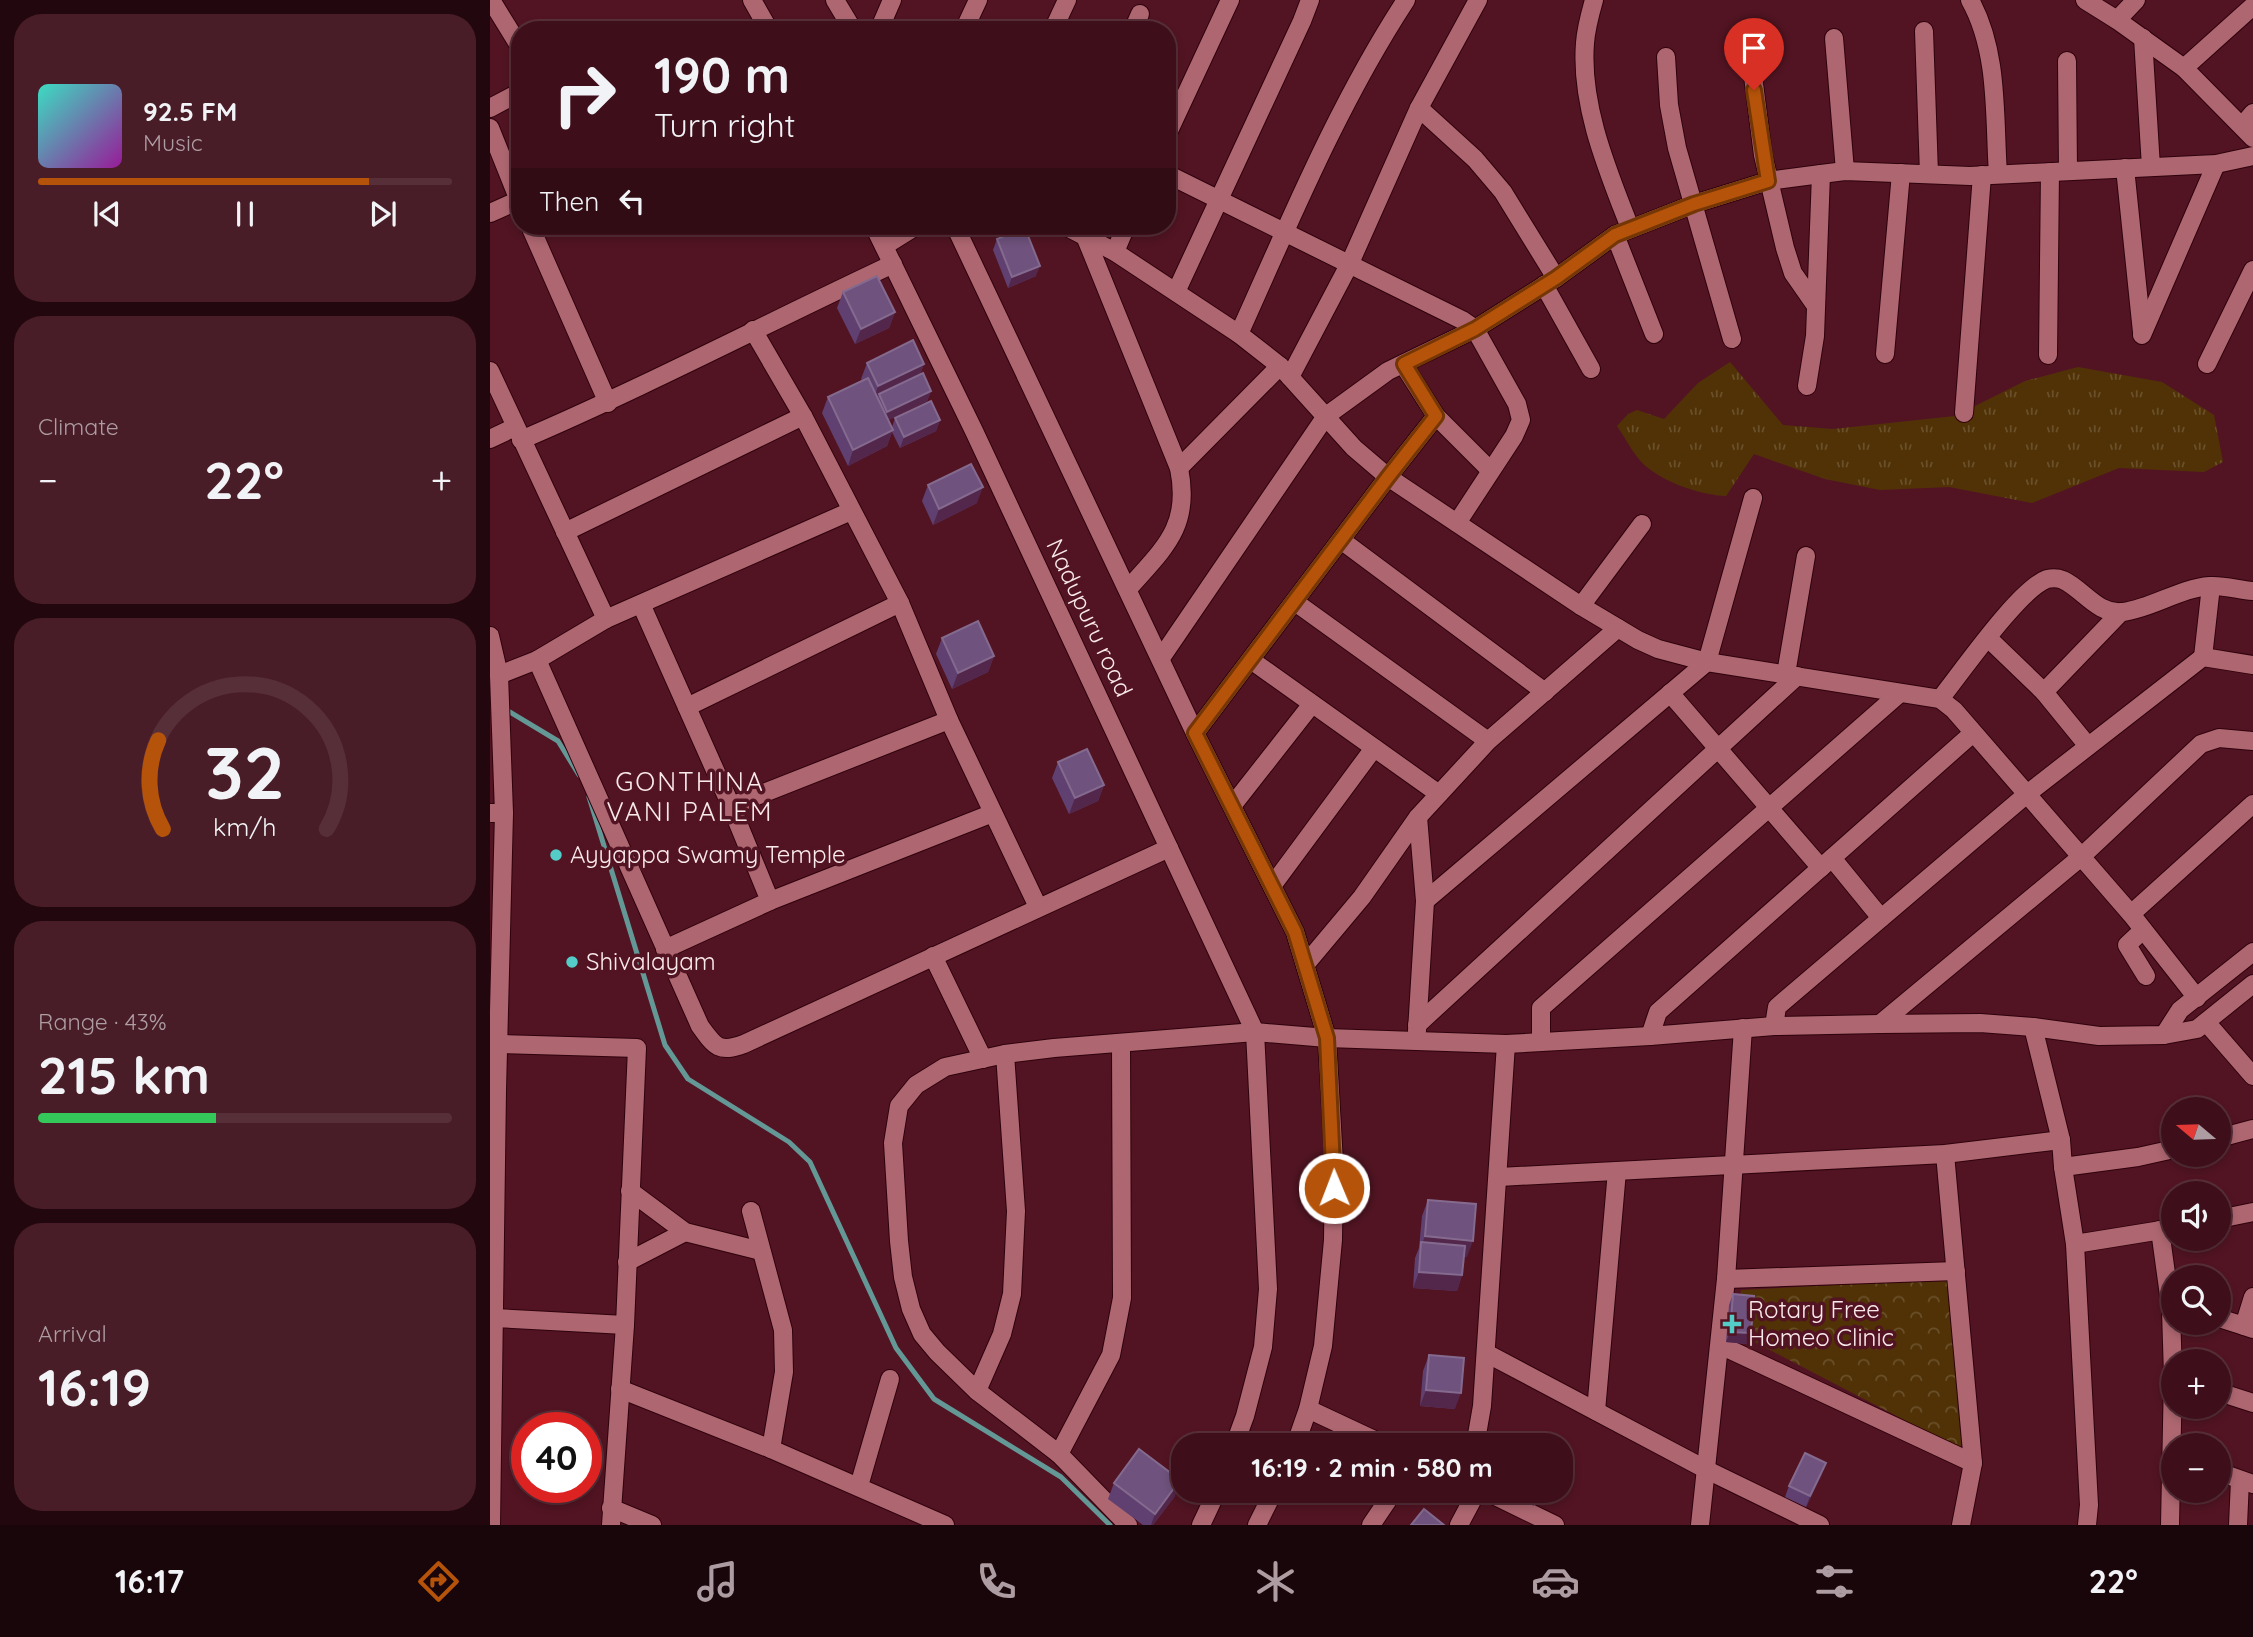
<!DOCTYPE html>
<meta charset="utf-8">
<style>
:root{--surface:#3e0f1a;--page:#491d27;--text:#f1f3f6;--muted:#ad9ca2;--line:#572f39;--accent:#b45309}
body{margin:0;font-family:Quicksand,sans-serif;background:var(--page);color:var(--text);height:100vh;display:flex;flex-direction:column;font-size:26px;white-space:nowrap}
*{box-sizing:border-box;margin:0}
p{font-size:23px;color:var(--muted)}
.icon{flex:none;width:38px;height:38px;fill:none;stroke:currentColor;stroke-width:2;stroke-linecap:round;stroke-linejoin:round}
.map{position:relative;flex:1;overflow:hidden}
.side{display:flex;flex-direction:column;gap:14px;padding:14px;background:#22080e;width:490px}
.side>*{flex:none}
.guide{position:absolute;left:21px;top:21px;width:665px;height:214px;border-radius:28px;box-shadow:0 4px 10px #0003,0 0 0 2px var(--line);background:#3e0f1a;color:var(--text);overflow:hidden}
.needle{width:46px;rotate:289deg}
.tools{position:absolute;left:1671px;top:1097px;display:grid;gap:14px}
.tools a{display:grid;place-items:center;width:70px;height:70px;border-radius:50%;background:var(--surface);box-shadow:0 4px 10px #0003,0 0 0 2px var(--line);font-size:35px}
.speed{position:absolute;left:21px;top:1412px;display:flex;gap:14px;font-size:35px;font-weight:700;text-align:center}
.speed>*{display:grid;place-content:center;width:91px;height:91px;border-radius:50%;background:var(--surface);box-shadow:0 4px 10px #0003,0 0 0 2px var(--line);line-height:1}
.speed .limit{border:10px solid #d22;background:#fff;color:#111}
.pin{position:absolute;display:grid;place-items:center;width:60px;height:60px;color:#fff;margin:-72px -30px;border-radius:50% 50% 50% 0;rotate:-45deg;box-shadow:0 0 7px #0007}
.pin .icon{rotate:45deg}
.me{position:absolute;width:77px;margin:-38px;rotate:359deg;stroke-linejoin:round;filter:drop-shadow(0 0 5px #0008)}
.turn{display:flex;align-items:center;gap:24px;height:147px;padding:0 28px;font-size:32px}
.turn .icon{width:91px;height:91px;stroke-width:2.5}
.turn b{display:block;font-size:49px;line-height:60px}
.then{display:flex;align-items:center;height:66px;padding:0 28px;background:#0003;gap:14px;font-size:26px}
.big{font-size:52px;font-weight:700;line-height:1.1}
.side .tile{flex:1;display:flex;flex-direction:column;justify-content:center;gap:10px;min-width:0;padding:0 24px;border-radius:28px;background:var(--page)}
.side .dial{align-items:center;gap:0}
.dial svg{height:182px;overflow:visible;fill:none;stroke:var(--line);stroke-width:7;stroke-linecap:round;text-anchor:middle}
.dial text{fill:var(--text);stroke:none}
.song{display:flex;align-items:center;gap:21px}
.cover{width:84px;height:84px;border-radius:10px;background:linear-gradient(135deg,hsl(170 70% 55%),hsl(300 70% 35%))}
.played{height:7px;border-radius:4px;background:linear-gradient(90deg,var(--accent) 80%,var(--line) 80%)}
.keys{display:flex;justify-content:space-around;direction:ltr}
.heat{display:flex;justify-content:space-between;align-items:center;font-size:38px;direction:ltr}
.charge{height:10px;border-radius:5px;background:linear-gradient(90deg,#34c759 43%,var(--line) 0)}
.trip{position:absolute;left:681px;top:1433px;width:402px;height:70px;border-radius:28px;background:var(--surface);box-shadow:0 4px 10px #0003,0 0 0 2px var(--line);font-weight:700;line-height:70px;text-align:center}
.menu{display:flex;height:112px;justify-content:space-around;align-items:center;background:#19060a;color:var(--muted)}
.menu .icon{width:49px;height:49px}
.menu .on{color:var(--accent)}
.menu b{font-size:32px;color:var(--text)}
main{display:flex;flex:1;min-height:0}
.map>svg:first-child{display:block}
</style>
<main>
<section class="side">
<div class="tile">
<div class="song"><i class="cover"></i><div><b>92.5 FM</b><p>Music</p></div></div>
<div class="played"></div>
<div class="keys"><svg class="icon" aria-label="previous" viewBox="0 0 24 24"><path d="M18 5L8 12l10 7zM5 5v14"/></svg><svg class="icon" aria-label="pause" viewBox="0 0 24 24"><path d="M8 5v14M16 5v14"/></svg><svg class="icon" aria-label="next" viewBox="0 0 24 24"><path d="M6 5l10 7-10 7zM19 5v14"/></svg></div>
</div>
<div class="tile"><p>Climate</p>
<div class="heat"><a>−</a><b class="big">22°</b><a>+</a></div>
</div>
<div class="tile dial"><svg viewBox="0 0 100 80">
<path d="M14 69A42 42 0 1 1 86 69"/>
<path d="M14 69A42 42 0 0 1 12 30" stroke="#b45309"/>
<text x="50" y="56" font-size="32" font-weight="700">32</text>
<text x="50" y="72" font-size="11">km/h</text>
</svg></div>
<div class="tile"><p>Range · 43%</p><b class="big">215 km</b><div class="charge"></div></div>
<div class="tile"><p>Arrival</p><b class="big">16:19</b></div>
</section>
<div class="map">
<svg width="1763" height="1525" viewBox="0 0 1763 1525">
<defs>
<pattern id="grass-tufts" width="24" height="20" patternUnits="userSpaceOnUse" patternTransform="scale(1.75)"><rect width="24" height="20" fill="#503206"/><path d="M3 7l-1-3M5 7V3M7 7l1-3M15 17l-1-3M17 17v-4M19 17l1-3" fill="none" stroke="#6a502a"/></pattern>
<pattern id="park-crowns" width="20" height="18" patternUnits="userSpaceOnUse" patternTransform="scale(1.75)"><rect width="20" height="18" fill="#503206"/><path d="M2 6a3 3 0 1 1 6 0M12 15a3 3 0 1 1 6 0" fill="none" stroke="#6a502a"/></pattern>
</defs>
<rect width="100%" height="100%" fill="#521422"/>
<path fill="url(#grass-tufts)" d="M1240,362L1293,425L1343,429L1465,416L1535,381L1588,367L1672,382L1724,415L1733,462L1714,472L1629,468L1542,503L1459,487L1390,490L1335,479L1264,454L1236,496C1209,495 1165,480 1148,458C1140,448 1134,436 1127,426L1138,414L1147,410L1174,419L1208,383Z"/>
<polygon fill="url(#park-crowns)" points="1460,1279 1474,1451 1247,1333 1251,1290"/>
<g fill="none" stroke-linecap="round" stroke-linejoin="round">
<g stroke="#649897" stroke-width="5">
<polyline points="15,709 68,741 89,775"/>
<polyline points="99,797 175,1045 198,1079 299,1142 320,1162 406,1348 444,1399 571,1477 620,1525"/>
</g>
<g stroke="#2f020d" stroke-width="20">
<g id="minor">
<polyline points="1,0 30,47"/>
<polyline points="262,0 279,30"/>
<polyline points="345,0 363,30"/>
<path d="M1104,0C1100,14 1096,29 1095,43C1090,106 1118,171 1140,228"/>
<path d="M1480,0C1509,52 1504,117 1508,174"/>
<polyline points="1595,0 1627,20 1694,68 1763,138"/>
<polyline points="1627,20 1646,0"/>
<polyline points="389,30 402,0"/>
<polyline points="474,30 488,0"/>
<polyline points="563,30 577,0"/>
<polyline points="643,30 650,14"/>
<polyline points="1434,31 1439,174"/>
<polyline points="1344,38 1355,171"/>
<polyline points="1653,38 1661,167"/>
<polyline points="1176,57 1179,105 1187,148 1242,339"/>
<polyline points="1577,61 1578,171"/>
<polyline points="1262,68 1273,155 1295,248 1303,273 1326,306"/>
<polyline points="1694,68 1763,6"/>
<polyline points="0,108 30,92"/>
<polyline points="929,108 985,159 1013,192 1066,278"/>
<polyline points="1752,126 1763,113"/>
<polyline points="0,128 30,203"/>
<polyline points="677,135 740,0"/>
<polyline points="1635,168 1652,332"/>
<polyline points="677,174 972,320 985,329 1027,404 1031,420 1024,436 967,523"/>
<polyline points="0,213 29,200"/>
<polyline points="40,226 118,403"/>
<polyline points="384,226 484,431 765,1032 778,1289 773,1347 755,1416 744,1446"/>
<polyline points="465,226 705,733 805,932 837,1038 844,1163 843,1240 833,1346 818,1409 805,1446"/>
<polyline points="575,226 625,252 749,334 790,366 864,448 898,477 1091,606 1148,640 1168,649 1217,662 1450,699 1464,710 1641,914 1707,998"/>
<polyline points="1125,235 1164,334"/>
<path d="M595,236L689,468C701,527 674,548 638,589"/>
<polyline points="394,246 426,226"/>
<polyline points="625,252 636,226"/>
<polyline points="1054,285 1101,369"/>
<polyline points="686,292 812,21 820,0"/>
<polyline points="263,330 313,416 410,603 459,720 548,907"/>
<path d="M749,334C800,221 848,104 916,0"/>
<polyline points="1652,335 1726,164"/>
<polyline points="1395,354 1411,173"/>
<polyline points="1558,355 1560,172"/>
<polyline points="913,364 946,416 1000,470"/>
<polyline points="1717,364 1763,270"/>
<polyline points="0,371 116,619"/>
<polyline points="800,377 860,263 929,108 988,0"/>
<polyline points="1317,386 1325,336 1331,174"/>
<polyline points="1474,413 1492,175"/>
<polyline points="0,439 25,427"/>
<path d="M31,440C157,386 279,322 403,264"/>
<polyline points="689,468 790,366"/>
<polyline points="75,532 313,416"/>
<polyline points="851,540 1055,692"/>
<polyline points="805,602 998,741"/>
<polyline points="151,604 241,806"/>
<polyline points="1091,606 1152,524"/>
<polyline points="0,636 9,675 14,813"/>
<polyline points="1498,638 1554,692"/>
<polyline points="1713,657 1721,586"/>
<polyline points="671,658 836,416 898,371 985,329 1066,278 1125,235 1204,204 1278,181 1331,174 1355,171 1480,176 1726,164 1763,156"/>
<path d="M47,660L210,1026C225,1047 229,1053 254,1044L679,848"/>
<polyline points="761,660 949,794"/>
<polyline points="1296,674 1316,556"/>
<polyline points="9,675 47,660 116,619 361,511"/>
<polyline points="1180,693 1331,868"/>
<path d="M1450,699C1471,673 1529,589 1557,579C1562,578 1568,578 1573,580C1593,589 1607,615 1633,612C1663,608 1690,588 1720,586C1734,585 1749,590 1763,591"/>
<polyline points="197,707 410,603"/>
<polyline points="705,733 898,477 946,416"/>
<polyline points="1598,746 1554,692 1631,612"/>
<polyline points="742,806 822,704"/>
<polyline points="0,813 14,813 7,1090 1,1525"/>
<polyline points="1342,858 1391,918"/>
<polyline points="782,886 884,748"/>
<polyline points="280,901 503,813"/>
<polyline points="935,901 1217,662 1263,498"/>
<polyline points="1641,914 1763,804"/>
<polyline points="1653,930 1637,945 1656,976"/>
<polyline points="175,949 280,901 241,806 459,720"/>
<polyline points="443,956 493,1059"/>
<polyline points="815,965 872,897 928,817 998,741 1128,628"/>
<polyline points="1716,1022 1763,1076"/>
<polyline points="1390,1024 1591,857 1711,744 1729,738 1763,741"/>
<polyline points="927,1025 1307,676"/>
<polyline points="1284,1026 1287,1007 1537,794 1713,657 1763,665"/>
<polyline points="1543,1027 1571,1140 1573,1167 1585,1244 1599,1505 1597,1525"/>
<polyline points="927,1031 935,901 928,817"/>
<polyline points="1674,1035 1690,1010 1763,952"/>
<polyline points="1160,1036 1168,1012 1483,733"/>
<polyline points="1051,1042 1051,1008 1410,693"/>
<polyline points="8,1044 147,1048 135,1325 121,1525"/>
<polyline points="1729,1138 1763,1129"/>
<polyline points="1455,1154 1483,1463 1471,1525"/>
<polyline points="1573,1167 1648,1157 1684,1149"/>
<polyline points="1009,1177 1455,1154 1571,1140"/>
<polyline points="140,1191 195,1232 271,1251"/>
<polyline points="261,1211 293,1330 294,1372 281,1449"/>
<polyline points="1729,1219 1763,1212"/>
<polyline points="1670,1230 1681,1310 1683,1376 1680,1525"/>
<polyline points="1585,1244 1684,1228"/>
<polyline points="137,1262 195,1232"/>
<polyline points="1236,1279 1466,1271"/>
<polyline points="1763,1297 1754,1326 1763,1329"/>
<polyline points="4,1318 135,1325"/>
<polyline points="1729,1318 1754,1326"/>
<polyline points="1230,1345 1483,1463"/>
<polyline points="996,1353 1217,1470 1330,1525"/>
<polyline points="130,1389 281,1449 455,1525"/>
<polyline points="487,1391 512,1334 522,1294 526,1211 515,1054"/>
<polyline points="1729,1392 1763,1403"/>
<polyline points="818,1409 897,1446"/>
<polyline points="1106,1411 1127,1171"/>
<polyline points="985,1446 992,1406 1016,1044"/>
<polyline points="569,1454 621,1355 632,1298 631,1044"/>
<polyline points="1729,1472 1763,1484"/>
<polyline points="369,1486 400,1379"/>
<polyline points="995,1491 1065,1525"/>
<polyline points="121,1508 162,1525"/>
<polyline points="638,1525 569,1454 487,1391 447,1352 432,1334 421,1309 413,1277 409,1241 403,1143 409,1106 426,1085 455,1067 515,1054 564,1048 765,1032 837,1038 1016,1044 1160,1036 1284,1026 1390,1024 1490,1023 1543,1027 1609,1036 1674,1035 1707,1029 1763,984"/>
<polyline points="711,1525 727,1491"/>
<polyline points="767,1525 784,1491"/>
<polyline points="881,1525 904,1491"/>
<polyline points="969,1525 987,1491"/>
<polyline points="1210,1525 1236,1279 1253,1028"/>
<polyline points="1748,1525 1750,1480"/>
</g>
</g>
<use href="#minor" stroke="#ae6771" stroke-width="18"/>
</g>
<g fill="#5f4070">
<polygon points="507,239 546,276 518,288 503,250"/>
<polygon points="353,292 405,312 399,328 365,344 347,308"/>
<polygon points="377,363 434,364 430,374 441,391 437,401 398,420 402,427 405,418 450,420 446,431 410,448 402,432 397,446 358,466 332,413 338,397 372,380 371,379"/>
<polygon points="438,485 487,503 443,525 432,501"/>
<polygon points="452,638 504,656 498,672 462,689 446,654"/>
<polygon points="568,762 614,785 608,801 579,814 562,778"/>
<polygon points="938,1200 977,1257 974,1256 972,1275 967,1291 923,1288 925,1258 929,1248 932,1216"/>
<polygon points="1243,1294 1257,1344 1236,1342 1239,1305"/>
<polygon points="939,1355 965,1409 930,1406 933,1371"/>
<polygon points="1332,1474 1316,1507 1295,1497 1299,1486"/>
<polygon points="624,1483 685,1496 663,1525 653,1525 618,1499"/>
<polygon points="1020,1491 1050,1491 1044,1506 1018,1495"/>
</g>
<g fill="#53274b">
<polygon points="550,266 546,276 518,288 522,277"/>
<polygon points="405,312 399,328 365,344 371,329"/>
<polygon points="434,364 428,380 389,394 387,400 383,402 388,386"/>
<polygon points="441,391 437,401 393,423 397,412"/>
<polygon points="450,420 446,431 410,448 414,437"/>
<polygon points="403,430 397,446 358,466 363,450"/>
<polygon points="493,487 487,503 443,525 449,509"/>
<polygon points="504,656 498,672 462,689 468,673"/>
<polygon points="614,785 608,801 579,814 585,798"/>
<polygon points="935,1236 983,1241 977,1257 930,1253 931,1247"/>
<polygon points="929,1272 972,1275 967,1291 923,1288"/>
<polygon points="1240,1332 1261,1333 1257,1344 1236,1342"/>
<polygon points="936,1390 971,1393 965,1409 930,1406"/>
<polygon points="1336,1463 1332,1474 1316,1507 1320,1496"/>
<polygon points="690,1480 685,1496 663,1525 661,1525 665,1514"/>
</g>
<g fill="#6f527d" stroke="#856a8f" stroke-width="2">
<polygon points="535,228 550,266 522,277 507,239"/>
<polygon points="387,276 405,312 371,329 353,292"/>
<polygon points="423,340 434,364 388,386 377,363"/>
<polygon points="433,373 441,391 397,412 389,394"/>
<polygon points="378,378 403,430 363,450 338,397"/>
<polygon points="441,401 450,420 414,437 405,418"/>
<polygon points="481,464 493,487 449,509 438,485"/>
<polygon points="488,621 504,656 468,673 452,638"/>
<polygon points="597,749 614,785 585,798 568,762"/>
<polygon points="938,1200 986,1204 983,1241 935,1236"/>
<polygon points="931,1242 975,1246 972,1275 929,1272"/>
<polygon points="1243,1294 1264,1296 1261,1333 1240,1332"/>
<polygon points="939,1355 974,1358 971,1393 936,1390"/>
<polygon points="1042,1437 1061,1446 1038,1446"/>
<polygon points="649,1449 690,1480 665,1514 624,1483"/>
<polygon points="1315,1453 1336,1463 1320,1496 1299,1486"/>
<polygon points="934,1509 954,1525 921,1525"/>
</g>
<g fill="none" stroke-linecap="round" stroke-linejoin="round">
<g stroke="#753606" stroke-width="18">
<polyline id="route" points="844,1188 837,1038 805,932 705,733 898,477 946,416 914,364 985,329 1066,278 1125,235 1204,204 1278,181 1264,90"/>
</g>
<use href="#route" stroke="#b45309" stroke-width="12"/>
</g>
<g fill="#54cdc9" stroke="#521422" stroke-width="2.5">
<circle cx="66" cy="855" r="7"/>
<circle cx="82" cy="962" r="7"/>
<path d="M1238.5 1313.5h7v7h7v7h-7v7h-7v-7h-7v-7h7z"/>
</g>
<g text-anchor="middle" stroke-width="7" stroke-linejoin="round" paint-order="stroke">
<g font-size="24" fill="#fae9eb" stroke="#521422">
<text transform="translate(599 618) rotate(65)" y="8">Nadupuru road</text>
</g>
<g font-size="24" fill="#fae9eb" stroke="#521422" text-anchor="start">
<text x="80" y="863">Ayyappa Swamy Temple</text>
<text x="96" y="970">Shivalayam</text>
<text x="1258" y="1318">Rotary Free<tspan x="1258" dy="28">Homeo Clinic</tspan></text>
</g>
<g font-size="26" letter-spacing="2" fill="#fae9eb" stroke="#521422">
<text x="200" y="791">GONTHINA<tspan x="200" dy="30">VANI PALEM</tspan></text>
</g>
</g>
</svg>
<div class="tools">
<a><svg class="needle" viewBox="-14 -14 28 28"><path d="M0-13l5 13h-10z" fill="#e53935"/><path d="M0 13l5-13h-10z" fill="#ad9ca2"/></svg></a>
<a><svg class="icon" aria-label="sound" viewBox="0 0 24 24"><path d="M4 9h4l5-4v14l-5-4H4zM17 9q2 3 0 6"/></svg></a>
<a><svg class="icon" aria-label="search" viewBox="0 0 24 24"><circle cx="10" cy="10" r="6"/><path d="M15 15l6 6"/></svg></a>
<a>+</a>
<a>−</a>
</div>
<div class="speed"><div class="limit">40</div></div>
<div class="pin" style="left:1264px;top:90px;background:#d93025"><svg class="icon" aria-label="arrive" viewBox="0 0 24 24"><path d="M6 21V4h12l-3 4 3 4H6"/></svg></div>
<svg class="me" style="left:844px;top:1188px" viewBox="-20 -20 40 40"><circle r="17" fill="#b45309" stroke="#fff" stroke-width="3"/><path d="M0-11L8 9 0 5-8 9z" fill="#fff"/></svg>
<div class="trip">16:19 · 2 min · 580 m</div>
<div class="guide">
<div class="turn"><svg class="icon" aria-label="right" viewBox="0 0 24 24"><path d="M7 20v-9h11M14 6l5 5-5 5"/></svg><div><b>190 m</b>Turn right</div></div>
<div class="then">Then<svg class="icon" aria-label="left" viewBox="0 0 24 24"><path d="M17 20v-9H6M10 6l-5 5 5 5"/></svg></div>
</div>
</div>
</main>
<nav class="menu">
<b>16:17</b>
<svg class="icon on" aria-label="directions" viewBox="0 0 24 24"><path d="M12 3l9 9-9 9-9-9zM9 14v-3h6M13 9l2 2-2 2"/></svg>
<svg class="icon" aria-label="music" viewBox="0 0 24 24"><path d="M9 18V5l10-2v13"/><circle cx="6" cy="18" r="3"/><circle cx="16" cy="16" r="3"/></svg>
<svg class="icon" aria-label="phone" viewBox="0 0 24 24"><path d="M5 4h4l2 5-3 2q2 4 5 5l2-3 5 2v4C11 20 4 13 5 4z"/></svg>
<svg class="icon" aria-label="climate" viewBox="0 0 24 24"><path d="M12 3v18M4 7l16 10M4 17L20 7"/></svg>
<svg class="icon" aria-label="car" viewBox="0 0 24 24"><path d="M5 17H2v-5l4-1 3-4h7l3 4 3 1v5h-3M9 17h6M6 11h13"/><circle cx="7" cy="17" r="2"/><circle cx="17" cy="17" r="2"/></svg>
<svg class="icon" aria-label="filters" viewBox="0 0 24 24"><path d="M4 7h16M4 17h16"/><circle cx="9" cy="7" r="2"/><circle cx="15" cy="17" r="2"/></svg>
<b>22°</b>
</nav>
